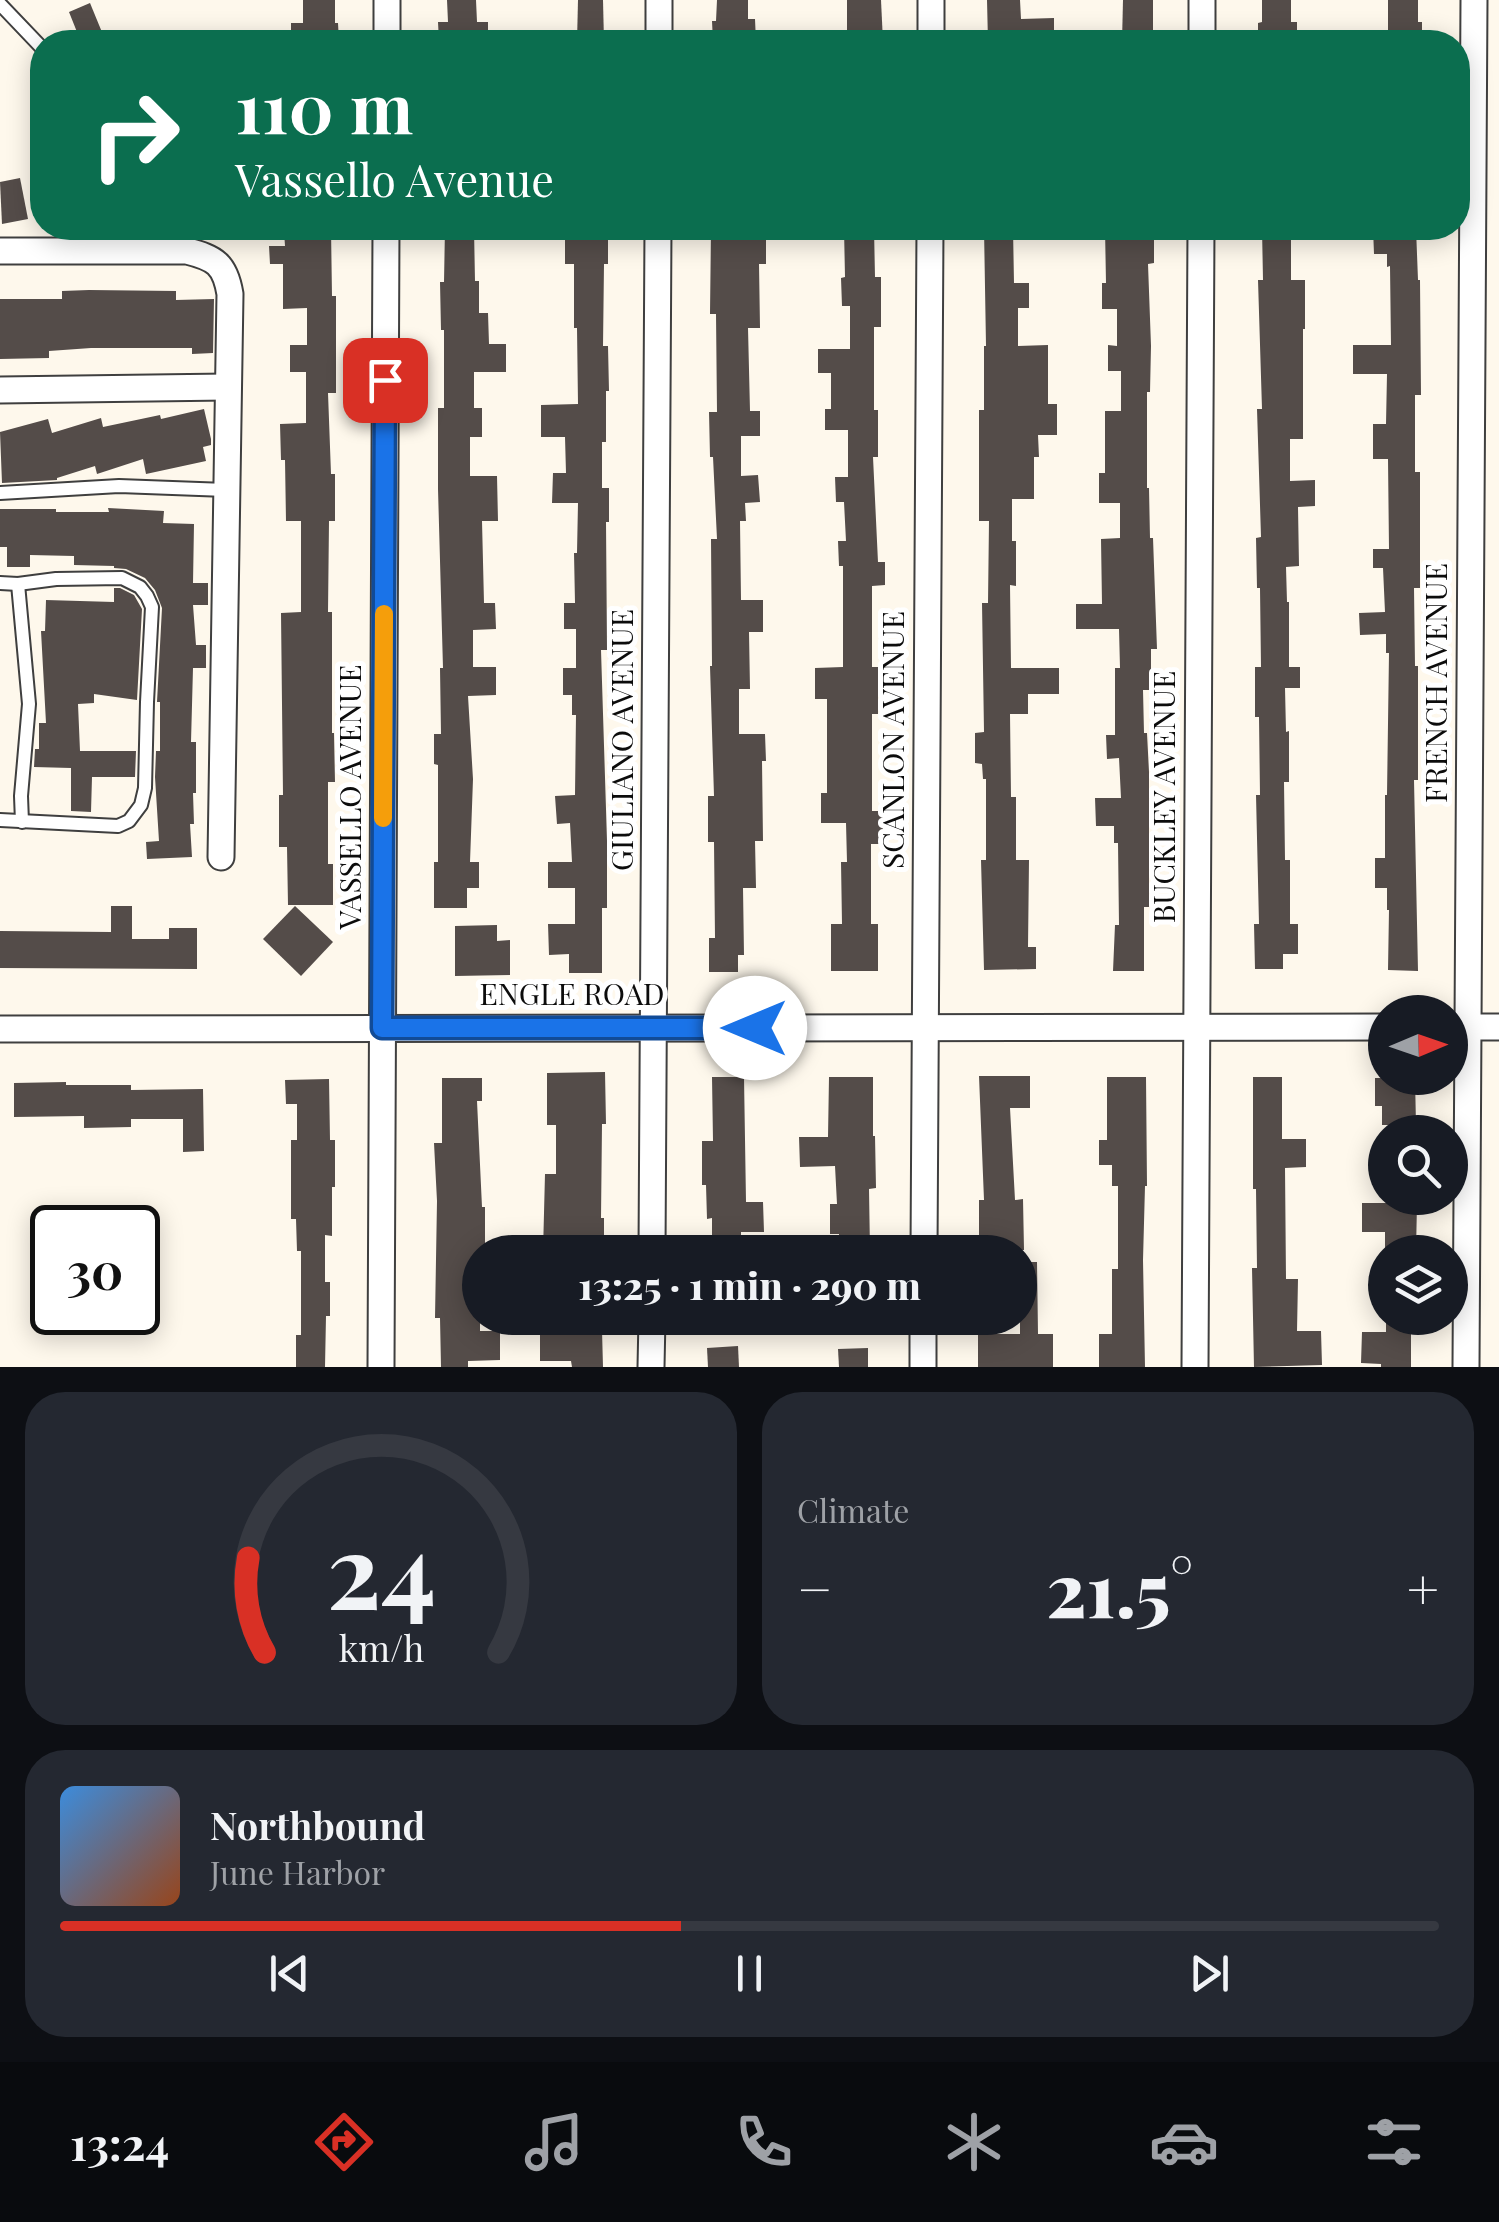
<!DOCTYPE html>
<meta charset="utf-8">
<style>
:root{--surface:#171b24;--page:#242831;--text:#f1f3f6;--muted:#9ea1a6;--line:#363941;--accent:#d93025}
body{margin:0;font-family:"Playfair Display",serif;background:var(--page);color:var(--text);height:100vh;display:flex;flex-direction:column;font-size:38px;white-space:nowrap}
*{box-sizing:border-box;margin:0}
p{font-size:32px;color:var(--muted)}
.icon{flex:none;width:55px;height:55px;fill:none;stroke:currentColor;stroke-width:2;stroke-linecap:round;stroke-linejoin:round}
.map{position:relative;height:1367px;overflow:hidden}
.side{display:flex;flex-direction:column;gap:25px;padding:25px;background:#0d0f14;flex:1}
.side>*{flex:none}
.hud{position:absolute;left:30px;top:30px;width:1440px;height:210px;border-radius:40px;box-shadow:0 5px 25px #0003;background:#0b6e4f;color:#fff;overflow:hidden}
.needle{width:65px;rotate:88deg}
.tools{position:absolute;left:1368px;top:995px;display:grid;gap:20px}
.tools a{display:grid;place-items:center;width:100px;height:100px;border-radius:50%;background:var(--surface);box-shadow:0 5px 25px #0003;font-size:50px}
.speed{position:absolute;left:30px;top:1205px;display:flex;gap:20px;font-size:50px;font-weight:700;text-align:center}
.speed>*{display:grid;place-content:center;width:130px;height:130px;border-radius:50%;background:var(--surface);box-shadow:0 5px 25px #0003;line-height:1}
.speed .limit{border:5px solid #111;border-radius:15px;background:#fff;color:#111}
.pin{position:absolute;display:grid;place-items:center;width:85px;height:85px;color:#fff;margin:-42px;border-radius:20px;box-shadow:0 5px 15px #0006}
.me{position:absolute;width:110px;margin:-55px;rotate:270deg;stroke-linejoin:round;filter:drop-shadow(0 0 8px #0008)}
.turn{display:flex;align-items:center;gap:35px;height:210px;padding:0 40px;font-size:45px}
.turn .icon{width:130px;height:130px;stroke-width:2.5}
.turn b{display:block;font-size:70px;line-height:85px}
.big{font-size:75px;font-weight:800;line-height:1.1}
.side .tile{flex:1;display:flex;flex-direction:column;justify-content:center;gap:15px;min-width:0;padding:0 35px;border-radius:40px;background:var(--page)}
.side .dial{align-items:center;gap:0}
.dial svg{height:260px;overflow:visible;fill:none;stroke:var(--line);stroke-width:7;stroke-linecap:round;text-anchor:middle}
.dial text{fill:var(--text);stroke:none}
.song{display:flex;align-items:center;gap:30px}
.cover{width:120px;height:120px;border-radius:15px;background:linear-gradient(135deg,hsl(210 70% 55%),hsl(20 70% 35%))}
.played{height:10px;border-radius:5px;background:linear-gradient(90deg,var(--accent) 45%,var(--line) 45%)}
.keys{display:flex;justify-content:space-around;direction:ltr}
.heat{display:flex;justify-content:space-between;align-items:center;font-size:55px;direction:ltr}
.side .tiles{flex:1;display:grid;gap:25px;grid-template-columns:1fr 1fr}
.tile:last-child{grid-column:span 2}
.trip{position:absolute;left:462px;top:1235px;width:575px;height:100px;border-radius:50px;background:var(--surface);box-shadow:0 5px 25px #0003;font-weight:800;line-height:100px;text-align:center}
.tabs{display:flex;height:160px;justify-content:space-around;align-items:center;background:#090b0e;color:var(--muted)}
.tabs .icon{width:70px;height:70px}
.tabs .current{color:var(--accent)}
.tabs b{font-size:45px;color:var(--text)}
.map>svg:first-child{display:block}
</style>
<div class="map">
<svg width="1499" height="1367" viewBox="0 0 1499 1367">
<rect width="100%" height="100%" fill="#fef8ec"/>
<g fill="#544c49">
<polygon points="303,0 335,0 335,23 338,23 339,42 291,42 291,23 303,23"/>
<polygon points="447,0 476,0 477,22 488,22 488,42 439,42 438,22 448,22"/>
<polygon points="578,0 603,0 604,42 577,42"/>
<polygon points="717,0 748,0 748,19 755,19 756,42 713,42 712,21 716,21"/>
<polygon points="847,0 881,0 883,42 847,42"/>
<polygon points="987,0 1020,0 1021,19 1054,18 1054,42 988,42"/>
<polygon points="1123,0 1153,0 1153,42 1122,42"/>
<polygon points="1262,0 1291,0 1291,22 1297,22 1297,42 1258,42 1258,23 1262,22"/>
<polygon points="1388,0 1418,0 1418,22 1422,22 1422,42 1388,42"/>
<polygon points="90,3 106,42 81,42 69,12"/>
<polygon points="20,178 28,219 2,224 0,182"/>
<polygon points="299,228 331,228 332,296 336,296 336,393 328,393 331,474 335,474 335,521 329,521 328,612 332,612 332,733 334,733 335,782 328,782 328,864 333,864 333,905 288,905 287,847 279,847 279,795 283,795 281,613 301,612 301,521 286,521 285,460 281,460 280,424 306,423 306,372 290,372 290,345 307,345 307,308 283,309 283,264 270,264 269,246 285,246 284,231 299,231"/>
<polygon points="445,228 474,228 475,281 479,281 479,313 488,313 489,344 506,344 506,372 474,372 474,408 482,408 482,437 470,437 470,476 497,476 498,521 482,521 484,603 495,603 496,629 473,630 473,667 496,667 496,695 468,696 473,779 470,862 479,862 479,888 467,888 467,908 434,908 434,862 438,862 438,765 434,764 434,734 441,734 440,668 443,668 438,489 438,408 444,408 444,330 441,330 440,282 444,282"/>
<polygon points="565,228 608,228 608,264 604,264 603,346 608,346 609,391 606,391 606,442 602,442 602,488 609,488 609,522 606,522 607,650 601,650 607,841 607,908 602,908 602,973 569,973 569,954 549,955 548,924 575,924 575,888 548,888 548,862 572,862 570,823 557,824 555,796 575,795 576,715 572,715 572,695 563,695 563,668 576,668 576,629 564,629 564,603 575,603 574,553 577,553 578,503 552,503 553,473 566,473 565,437 541,437 541,405 578,404 577,328 574,328 574,264 565,264"/>
<polygon points="711,228 766,228 766,264 759,264 760,328 748,328 750,411 760,411 760,436 741,436 741,476 758,475 760,502 745,503 746,521 740,521 741,600 763,600 763,632 749,632 750,689 739,689 739,734 765,734 766,761 762,761 763,841 755,841 756,888 743,888 744,955 738,955 738,972 709,972 709,938 715,938 714,842 708,842 708,796 714,796 710,666 712,666 711,539 717,539 713,457 710,457 709,412 717,412 716,314 710,314"/>
<polygon points="844,228 874,228 875,277 881,277 881,327 874,327 874,410 878,410 878,457 873,457 878,562 885,562 885,585 872,586 872,667 878,667 878,714 872,714 872,811 883,811 883,844 871,844 871,924 878,924 878,971 831,971 831,924 842,924 841,862 847,862 846,823 821,823 821,793 827,793 827,699 815,699 815,668 843,667 843,566 839,566 838,541 846,541 844,502 836,502 835,477 848,477 848,430 825,430 825,409 831,409 831,373 818,373 818,349 850,349 850,306 842,306 841,278 845,277"/>
<polygon points="984,228 1013,228 1014,283 1029,283 1029,308 1018,308 1018,346 1048,345 1048,404 1057,404 1057,435 1038,435 1039,457 1034,457 1034,499 1012,499 1012,541 1016,541 1016,586 1010,585 1011,668 1059,668 1059,694 1028,694 1028,714 1010,714 1011,797 1016,797 1016,860 1029,860 1028,947 1036,947 1036,969 984,970 981,860 986,860 986,779 983,779 982,764 975,763 975,733 984,732 982,603 988,603 989,521 979,521 979,410 984,410 984,346 986,346"/>
<polygon points="1105,228 1154,228 1154,263 1148,264 1151,346 1150,392 1147,392 1147,488 1149,488 1150,538 1153,538 1157,649 1151,649 1151,690 1143,690 1144,733 1147,733 1149,772 1149,907 1144,907 1144,971 1113,971 1115,925 1119,925 1118,843 1114,843 1114,826 1096,826 1095,798 1121,798 1119,758 1107,759 1106,735 1115,735 1115,668 1120,668 1119,629 1076,629 1076,604 1102,604 1101,539 1120,538 1120,503 1099,503 1099,473 1105,473 1105,411 1121,411 1121,371 1108,371 1108,345 1117,346 1117,309 1102,309 1102,283 1106,283"/>
<polygon points="1262,228 1291,228 1291,280 1305,280 1305,329 1303,329 1303,439 1290,439 1290,481 1315,480 1315,506 1298,507 1299,566 1286,567 1287,602 1289,602 1289,667 1300,667 1300,688 1285,688 1286,732 1289,731 1289,782 1284,782 1285,860 1290,860 1290,924 1298,924 1298,954 1283,954 1283,969 1255,969 1254,924 1259,924 1256,795 1260,795 1259,717 1255,717 1255,667 1261,667 1260,588 1257,588 1256,538 1261,537 1257,409 1262,409 1258,280 1263,280"/>
<polygon points="1373,228 1416,228 1418,280 1420,280 1421,395 1415,395 1415,472 1420,472 1420,588 1414,588 1415,666 1418,666 1418,780 1414,780 1418,971 1388,970 1389,910 1387,910 1387,888 1375,888 1375,858 1385,858 1385,795 1387,795 1389,653 1386,653 1386,634 1360,635 1359,613 1385,612 1383,568 1373,568 1373,549 1389,549 1388,459 1373,459 1373,424 1386,424 1387,374 1353,374 1353,345 1391,345 1390,266 1387,267 1387,254 1374,254"/>
<polygon points="89,290 176,291 176,300 214,299 213,353 192,354 192,348 91,348 49,351 49,358 0,359 0,299 62,299 62,291"/>
<polygon points="204,409 211,439 211,445 203,447 206,461 146,474 143,459 97,474 95,466 57,478 57,480 2,483 0,432 48,419 52,433 101,418 103,427 160,415 161,419"/>
<polygon points="108,508 164,511 163,523 194,524 193,583 208,583 208,605 193,605 196,645 206,645 206,668 193,668 191,742 196,742 196,793 193,793 194,824 190,824 192,857 147,859 146,842 159,841 155,777 156,751 160,751 160,702 157,702 162,608 155,590 145,578 126,569 114,568 114,566 74,565 74,556 30,555 30,567 7,567 7,547 0,547 0,509 56,509 56,512 109,512"/>
<polygon points="114,588 120,588 134,595 142,609 137,700 94,694 94,703 78,704 80,751 136,751 135,777 92,777 91,812 71,811 71,768 34,767 35,749 39,749 39,723 46,723 41,631 45,631 46,600 114,602"/>
<polygon points="111,906 132,906 132,939 169,939 169,928 197,928 197,969 0,968 0,931 111,932"/>
<polygon points="295,906 333,942 301,976 263,939"/>
<polygon points="497,925 497,941 510,940 510,975 455,976 455,926"/>
<polygon points="605,1072 606,1124 602,1124 601,1218 604,1218 604,1252 543,1252 545,1174 556,1174 556,1125 547,1125 547,1073"/>
<polygon points="979,1076 1030,1076 1030,1108 1010,1108 1015,1200 1023,1199 1024,1250 979,1251 979,1200 984,1200"/>
<polygon points="712,1077 744,1077 746,1202 763,1202 764,1232 741,1232 741,1250 712,1251 712,1218 707,1219 706,1185 702,1185 702,1141 713,1141"/>
<polygon points="829,1077 873,1077 873,1136 875,1136 876,1188 869,1189 870,1251 839,1252 839,1234 830,1234 830,1204 837,1204 835,1166 800,1167 799,1137 828,1137"/>
<polygon points="1107,1077 1146,1077 1147,1186 1145,1186 1143,1260 1145,1367 1099,1367 1099,1334 1112,1334 1112,1269 1118,1269 1118,1186 1112,1186 1112,1165 1099,1165 1099,1140 1107,1140"/>
<polygon points="1253,1077 1282,1077 1282,1139 1306,1139 1306,1167 1285,1168 1286,1279 1298,1279 1297,1331 1321,1331 1322,1365 1254,1367 1252,1268 1257,1268 1256,1189 1253,1189"/>
<polygon points="442,1078 482,1078 482,1101 477,1101 482,1207 485,1207 485,1252 475,1252 476,1300 480,1300 480,1331 500,1331 500,1360 468,1361 468,1367 441,1367 440,1318 435,1318 437,1201 434,1143 442,1143"/>
<polygon points="1375,1078 1415,1078 1416,1125 1382,1125 1382,1106 1375,1106"/>
<polygon points="329,1079 330,1140 335,1140 335,1187 332,1187 332,1236 325,1235 325,1282 330,1282 330,1316 326,1316 325,1367 296,1367 296,1335 301,1335 301,1251 297,1251 296,1219 291,1219 291,1140 297,1140 297,1104 286,1104 285,1080"/>
<polygon points="66,1082 66,1085 131,1085 131,1090 203,1089 204,1151 183,1152 183,1119 131,1119 131,1127 84,1128 84,1116 14,1117 14,1083"/>
<polygon points="1362,1203 1417,1203 1416,1252 1385,1252 1385,1232 1362,1232"/>
<polygon points="1020,1262 1037,1262 1038,1334 1053,1334 1053,1367 978,1367 978,1334 1020,1334"/>
<polygon points="1386,1318 1411,1318 1411,1367 1381,1367 1381,1364 1361,1363 1362,1332 1386,1332"/>
<polygon points="540,1330 602,1330 603,1367 572,1367 571,1361 540,1361"/>
<polygon points="738,1346 739,1367 708,1367 707,1348"/>
<polygon points="868,1348 868,1367 839,1367 838,1349"/>
</g>
<g fill="none" stroke-linecap="round" stroke-linejoin="round">
<g stroke="#3f3f3f" stroke-width="16">
<g id="lane">
<polyline points="0,4 42,48"/>
<polyline points="0,493 119,486 226,490"/>
<polyline points="0,583 18,584 56,579 122,578 140,587 147,596 152,607 147,702 145,788 141,805 129,821 118,826 0,820"/>
<polyline points="18,584 29,704 21,796 22,822"/>
</g>
</g>
<g stroke="#3f3f3f" stroke-width="29">
<g id="street">
<polyline points="387,42 387,0"/>
<polyline points="659,42 659,0"/>
<polyline points="931,42 931,0"/>
<polyline points="1202,42 1202,0"/>
<path d="M0,251H187C215,258 225,264 230,294L221,857"/>
<polyline points="0,390 227,387"/>
<polyline points="1450,1027 1499,1027"/>
<polyline points="0,1029 1385,1027"/>
<polyline points="652,1252 658,228"/>
<polyline points="924,1252 930,228"/>
<polyline points="381,1367 386,228"/>
<polyline points="651,1367 652,1318"/>
<polyline points="923,1367 923,1318"/>
<polyline points="1195,1367 1201,228"/>
<polyline points="1466,1367 1474,0"/>
</g>
</g>
<use href="#lane" stroke="#fff" stroke-width="12"/>
<use href="#street" stroke="#fff" stroke-width="25"/>
</g>
<g fill="none" stroke-linecap="round" stroke-linejoin="round">
<g stroke="#114b97" stroke-width="25">
<polyline id="route" points="385,380 382,1028 755,1028"/>
</g>
<use href="#route" stroke="#1a73e8" stroke-width="18"/>
<polyline stroke="#f59e0b" stroke-width="18" points="383,818 384,614"/>
</g>
<g text-anchor="middle" stroke-width="10" stroke-linejoin="round" paint-order="stroke">
<g font-size="30" fill="#0c0c0c" stroke="#fff">
<text transform="translate(1437 683) rotate(-90)" y="10">FRENCH AVENUE</text>
<text transform="translate(623 740) rotate(-90)" y="10">GIULIANO AVENUE</text>
<text transform="translate(894 740) rotate(-90)" y="10">SCANLON AVENUE</text>
<text transform="translate(351 797) rotate(-90)" y="10">VASSELLO AVENUE</text>
<text transform="translate(1165 797) rotate(-90)" y="10">BUCKLEY AVENUE</text>
<text x="572" y="1005">ENGLE ROAD</text>
</g>
</g>
</svg>
<div class="tools">
<a><svg class="needle" viewBox="-14 -14 28 28"><path d="M0-13l5 13h-10z" fill="#e53935"/><path d="M0 13l5-13h-10z" fill="#9ea1a6"/></svg></a>
<a><svg class="icon" aria-label="search" viewBox="0 0 24 24"><circle cx="10" cy="10" r="6"/><path d="M15 15l6 6"/></svg></a>
<a><svg class="icon" aria-label="layers" viewBox="0 0 24 24"><path d="M12 4l9 5-9 5-9-5zM3 14l9 5 9-5"/></svg></a>
</div>
<div class="speed"><div class="limit">30</div></div>
<div class="pin" style="left:385px;top:380px;background:#d93025"><svg class="icon" aria-label="arrive" viewBox="0 0 24 24"><path d="M6 21V4h12l-3 4 3 4H6"/></svg></div>
<svg class="me" style="left:755px;top:1028px" viewBox="-20 -20 40 40"><circle r="19" fill="#fff"/><path d="M0-13L10 11 0 6-10 11z" fill="#1a73e8"/></svg>
<div class="trip">13:25 · 1 min · 290 m</div>
<div class="hud">
<div class="turn"><svg class="icon" aria-label="right" viewBox="0 0 24 24"><path d="M7 20v-9h11M14 6l5 5-5 5"/></svg><div><b>110 m</b>Vassello Avenue</div></div>
</div>
</div>
<section class="side">
<div class="tiles">
<div class="tile dial"><svg viewBox="0 0 100 80">
<path d="M14 69A42 42 0 1 1 86 69"/>
<path d="M14 69A42 42 0 0 1 9 40" stroke="#d93025"/>
<text x="50" y="56" font-size="32" font-weight="700">24</text>
<text x="50" y="72" font-size="11">km/h</text>
</svg></div>
<div class="tile"><p>Climate</p>
<div class="heat"><a>−</a><b class="big">21.5°</b><a>+</a></div>
</div>
<div class="tile">
<div class="song"><i class="cover"></i><div><b>Northbound</b><p>June Harbor</p></div></div>
<div class="played"></div>
<div class="keys"><svg class="icon" aria-label="previous" viewBox="0 0 24 24"><path d="M18 5L8 12l10 7zM5 5v14"/></svg><svg class="icon" aria-label="pause" viewBox="0 0 24 24"><path d="M8 5v14M16 5v14"/></svg><svg class="icon" aria-label="next" viewBox="0 0 24 24"><path d="M6 5l10 7-10 7zM19 5v14"/></svg></div>
</div>
</div>
</section>
<nav class="tabs">
<b>13:24</b>
<svg class="icon current" aria-label="directions" viewBox="0 0 24 24"><path d="M12 3l9 9-9 9-9-9zM9 14v-3h6M13 9l2 2-2 2"/></svg>
<svg class="icon" aria-label="music" viewBox="0 0 24 24"><path d="M9 18V5l10-2v13"/><circle cx="6" cy="18" r="3"/><circle cx="16" cy="16" r="3"/></svg>
<svg class="icon" aria-label="phone" viewBox="0 0 24 24"><path d="M5 4h4l2 5-3 2q2 4 5 5l2-3 5 2v4C11 20 4 13 5 4z"/></svg>
<svg class="icon" aria-label="climate" viewBox="0 0 24 24"><path d="M12 3v18M4 7l16 10M4 17L20 7"/></svg>
<svg class="icon" aria-label="car" viewBox="0 0 24 24"><path d="M5 17H2v-5l4-1 3-4h7l3 4 3 1v5h-3M9 17h6M6 11h13"/><circle cx="7" cy="17" r="2"/><circle cx="17" cy="17" r="2"/></svg>
<svg class="icon" aria-label="filters" viewBox="0 0 24 24"><path d="M4 7h16M4 17h16"/><circle cx="9" cy="7" r="2"/><circle cx="15" cy="17" r="2"/></svg>
</nav>
